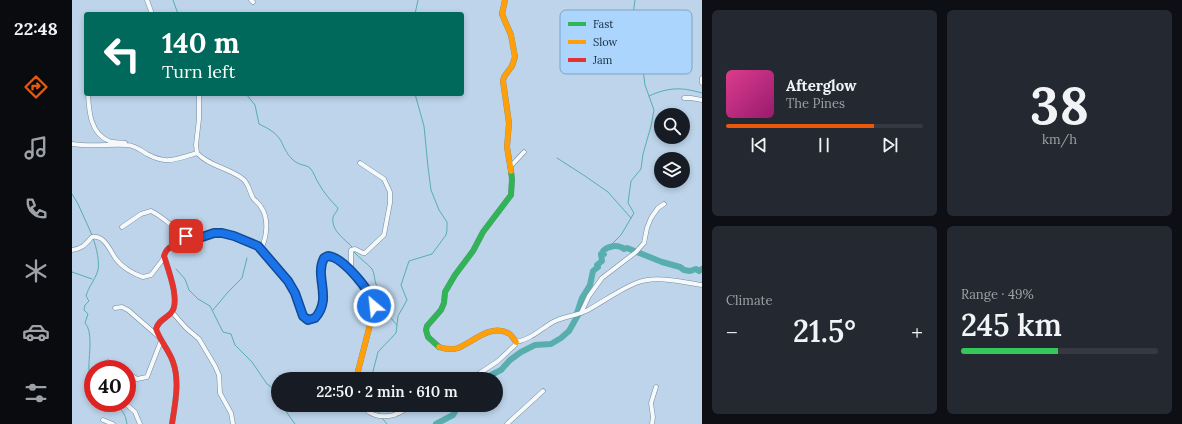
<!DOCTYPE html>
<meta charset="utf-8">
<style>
:root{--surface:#171b24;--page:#242831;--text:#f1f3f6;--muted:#9ea1a6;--line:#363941;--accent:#ea580c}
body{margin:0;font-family:Lora,serif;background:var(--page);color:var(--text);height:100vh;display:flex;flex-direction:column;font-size:15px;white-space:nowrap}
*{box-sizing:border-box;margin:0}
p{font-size:13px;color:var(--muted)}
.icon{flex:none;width:22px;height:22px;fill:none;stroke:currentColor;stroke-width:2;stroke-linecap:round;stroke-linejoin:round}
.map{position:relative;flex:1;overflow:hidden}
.sheet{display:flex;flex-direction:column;gap:10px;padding:10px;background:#0d0f14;width:480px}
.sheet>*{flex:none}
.guide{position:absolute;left:12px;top:12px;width:380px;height:84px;border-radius:4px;box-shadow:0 2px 6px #0003;background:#00695c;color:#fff;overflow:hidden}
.fabs{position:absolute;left:582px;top:108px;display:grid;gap:8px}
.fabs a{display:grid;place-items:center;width:36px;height:36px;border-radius:50%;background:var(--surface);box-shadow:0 2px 6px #0003;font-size:20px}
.speed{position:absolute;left:12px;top:360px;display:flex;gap:8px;font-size:20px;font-weight:700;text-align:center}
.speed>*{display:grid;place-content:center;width:52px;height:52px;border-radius:50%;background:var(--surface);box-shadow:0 2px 6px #0003;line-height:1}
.speed .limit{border:6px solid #d22;background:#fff;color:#111}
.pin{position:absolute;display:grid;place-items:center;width:34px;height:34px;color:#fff;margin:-17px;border-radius:8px;box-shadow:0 2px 6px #0006}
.me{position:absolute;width:44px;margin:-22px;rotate:332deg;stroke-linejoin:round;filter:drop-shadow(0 0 3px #0008)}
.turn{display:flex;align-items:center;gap:14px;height:84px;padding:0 12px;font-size:18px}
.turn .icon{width:52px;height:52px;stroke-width:2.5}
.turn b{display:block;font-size:28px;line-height:34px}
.big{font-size:30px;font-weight:600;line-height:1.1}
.sheet .widget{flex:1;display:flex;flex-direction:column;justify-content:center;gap:6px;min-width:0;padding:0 14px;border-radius:6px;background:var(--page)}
.sheet .dial{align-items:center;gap:0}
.dial b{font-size:52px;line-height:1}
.song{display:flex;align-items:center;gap:12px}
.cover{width:48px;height:48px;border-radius:6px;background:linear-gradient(135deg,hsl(330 70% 55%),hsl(320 70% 35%))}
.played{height:4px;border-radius:2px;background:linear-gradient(90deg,var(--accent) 75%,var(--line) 75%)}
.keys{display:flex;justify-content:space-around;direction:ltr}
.heat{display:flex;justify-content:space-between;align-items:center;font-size:22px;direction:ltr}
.charge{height:6px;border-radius:3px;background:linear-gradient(90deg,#34c759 49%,var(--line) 0)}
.sheet .tiles{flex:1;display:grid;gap:10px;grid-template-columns:repeat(2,1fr)}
.trip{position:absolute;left:199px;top:372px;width:232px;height:40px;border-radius:20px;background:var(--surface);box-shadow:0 2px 6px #0003;font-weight:600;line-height:40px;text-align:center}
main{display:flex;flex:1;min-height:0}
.tab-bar{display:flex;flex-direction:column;width:72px;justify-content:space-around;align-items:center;background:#090b0e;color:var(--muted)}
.tab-bar .icon{width:28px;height:28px}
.tab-bar .selected{color:var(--accent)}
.tab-bar b{font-size:18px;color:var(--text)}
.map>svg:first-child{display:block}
</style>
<main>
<nav class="tab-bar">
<b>22:48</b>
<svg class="icon selected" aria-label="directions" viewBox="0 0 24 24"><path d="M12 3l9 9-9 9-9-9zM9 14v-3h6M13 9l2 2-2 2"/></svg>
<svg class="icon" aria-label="music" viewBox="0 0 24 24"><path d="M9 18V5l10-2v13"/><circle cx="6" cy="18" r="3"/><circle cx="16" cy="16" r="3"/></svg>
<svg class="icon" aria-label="phone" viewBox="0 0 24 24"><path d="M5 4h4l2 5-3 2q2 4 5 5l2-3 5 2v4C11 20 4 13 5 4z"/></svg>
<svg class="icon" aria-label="climate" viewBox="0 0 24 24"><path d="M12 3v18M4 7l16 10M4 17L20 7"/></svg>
<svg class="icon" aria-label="car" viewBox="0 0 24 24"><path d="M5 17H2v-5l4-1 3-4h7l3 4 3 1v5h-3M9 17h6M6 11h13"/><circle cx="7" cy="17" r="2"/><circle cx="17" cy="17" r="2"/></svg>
<svg class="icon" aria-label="filters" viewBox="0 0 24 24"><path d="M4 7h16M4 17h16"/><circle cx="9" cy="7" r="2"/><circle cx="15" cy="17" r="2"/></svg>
</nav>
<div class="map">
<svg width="630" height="424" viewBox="0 0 630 424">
<rect width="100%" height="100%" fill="#bdd4ea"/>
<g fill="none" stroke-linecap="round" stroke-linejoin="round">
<g stroke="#58aead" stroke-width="1">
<polyline points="101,0 106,14"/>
<polyline points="343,14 346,0"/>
<path d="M174,94L183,105L187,124C195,128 204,132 209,141C212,147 214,153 220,159C227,166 233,164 238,168C242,172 244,180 247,184C252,193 259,201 266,208C265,212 262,214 261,217C259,231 272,238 280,247"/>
<path d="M577,96C597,87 609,87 630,93"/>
<polyline points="485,158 513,176 536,192 559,218"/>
<polyline points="0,194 6,204 20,235"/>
<path d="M21,238C24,246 29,265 25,273C22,281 17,286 14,296L17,301L13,305L12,310L16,314L13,323C21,331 17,354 17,364C16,370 19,378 21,384"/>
<polyline points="537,247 549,235 562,213 556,203 559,181 569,169 571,154 579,126 582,110 573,85 570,62 561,15 563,0"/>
<path d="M282,252C287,258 295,263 300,269C303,274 302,279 304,284C310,299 322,295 318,317L325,325"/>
<polyline points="104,269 113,279 117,290 126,299 138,306 151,332 159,334 163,345 180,362 195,384 201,388 202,395 206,399"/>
<polyline points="0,272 20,279"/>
<polyline points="141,310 156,292 170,278 175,258"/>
<polyline points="299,379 306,352 324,333 326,316 335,300 329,285 337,261 360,254 374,235 375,230 375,222 367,210 359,190 356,167 352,126 343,94"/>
<path d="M40,403C50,409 53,412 55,424"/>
<polyline points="213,405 213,410 223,424"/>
<polyline points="303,405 307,413"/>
<polyline points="310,418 315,424"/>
</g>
<g stroke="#58aead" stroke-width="6">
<path d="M505,313L510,298L518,285L521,271L526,267L525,265L530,261L529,254H532L531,251C536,246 546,244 552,249L555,248L590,262L608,267L612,270L618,271L624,269L627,271L630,269"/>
<polyline points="411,379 429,370 438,360 449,352 463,345 479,344 489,338 497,331 506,315"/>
<polyline points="364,424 381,415 387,405"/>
</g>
<g stroke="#778b9d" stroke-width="5">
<g id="street">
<polyline points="75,0 80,14"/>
<polyline points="179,0 181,2"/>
<polyline points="630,78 630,83"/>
<path d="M16,94C17,111 18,133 37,141C42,143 48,142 53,143"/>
<path d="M127,94V119L124,145L125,153C137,166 157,168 171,179C177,184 177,191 181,198C183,201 187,203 189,207C197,218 195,237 189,249"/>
<polyline points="612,98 619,98 630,100"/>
<path d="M0,144C19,147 37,144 55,145C62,145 69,150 75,154C95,165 104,159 125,153"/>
<polyline points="438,167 452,152"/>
<path d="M50,227L69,214L79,211C90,216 98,225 108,232C113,236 118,237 123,238"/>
<path d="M0,250C11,248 13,245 20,237C33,235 38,251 44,259C50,267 61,274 71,277L79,275L92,258"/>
<polyline points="279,270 279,250 283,249 291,253 293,253 312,235 318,203 318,192 312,179 288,163"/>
<polyline points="43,308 50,307 56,310 86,336"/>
<polyline points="100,312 114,328 127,339 143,366 147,375 148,393 159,413 161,424"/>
<polyline points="509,313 517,296 530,278 564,252 572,243 575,228 579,218 586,208 592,204"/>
<polyline points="36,362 48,369"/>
<polyline points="55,373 65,379 75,377 89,341"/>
<path d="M399,379L426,361L443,345L444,342C458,340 469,329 481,322C492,316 505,316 516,310C532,301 547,290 564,283C583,275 611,282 630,285"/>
<polyline points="53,403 63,412 68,424"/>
<path d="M291,405C296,416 310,418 322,415C328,413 335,408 342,405"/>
<polyline points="31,420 41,424"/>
<polyline points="435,424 471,391"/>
<polyline points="580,424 581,417 579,403 584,387"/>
</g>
</g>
<g stroke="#778b9d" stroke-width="6">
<polyline id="fast" points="367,347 356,337 354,330 355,326 369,310 372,303 373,292 383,275 401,251 411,232 439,195 440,179 439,171"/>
</g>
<g stroke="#778b9d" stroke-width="6">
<g id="slow">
<polyline points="433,0 430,14 439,35 443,57 440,66 432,77 431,81 437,123 435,147 439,171"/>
<path d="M154,234L186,246L189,249L220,287L233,319L240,320C256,309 249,289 249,273C248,268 250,263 252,258L260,256C264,259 269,261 273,265C284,273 300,296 302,309L284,379"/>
<path d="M367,347C373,349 380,350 386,348C401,342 418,324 436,333C439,334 442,339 444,342"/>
</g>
</g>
<g stroke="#778b9d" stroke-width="6">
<path id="jam" d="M100,424C103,404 108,381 101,362C97,350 88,341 84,329C86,321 93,319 99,313C109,302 96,269 92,256C93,254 93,252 95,250C103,241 142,231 154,234"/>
</g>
<use href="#street" stroke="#f5f9fc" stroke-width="4"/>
<use href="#fast" stroke="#30b455" stroke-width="5.5"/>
<use href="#slow" stroke="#ff9f0a" stroke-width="5.5"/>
<use href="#jam" stroke="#e5322d" stroke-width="5.5"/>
</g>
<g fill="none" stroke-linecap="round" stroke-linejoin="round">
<g stroke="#114b97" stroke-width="10">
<path id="route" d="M114,236L124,239L142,233H150L162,236L186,246L216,281L223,293L231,316L236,320L243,318C261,298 242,277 252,258L256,256C271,257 300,292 302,306"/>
</g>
<use href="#route" stroke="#1a73e8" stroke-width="7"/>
</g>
<rect x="488" y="10" width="132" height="64" rx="6" fill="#abd5fc" stroke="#7fa3c4" stroke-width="1"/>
<rect x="496" y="22" width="18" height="4" fill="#30b455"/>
<rect x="496" y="40" width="18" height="4" fill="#ff9f0a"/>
<rect x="496" y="58" width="18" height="4" fill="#e5322d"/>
<g font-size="11" fill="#182d40">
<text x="521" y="28">Fast</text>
<text x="521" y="46">Slow</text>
<text x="521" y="64">Jam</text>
</g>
</svg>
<div class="fabs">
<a><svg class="icon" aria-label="search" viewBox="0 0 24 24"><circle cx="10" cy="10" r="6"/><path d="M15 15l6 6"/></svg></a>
<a><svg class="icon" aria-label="layers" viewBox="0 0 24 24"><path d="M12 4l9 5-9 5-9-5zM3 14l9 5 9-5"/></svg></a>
</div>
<div class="speed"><div class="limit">40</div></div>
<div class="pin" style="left:114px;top:236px;background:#d93025"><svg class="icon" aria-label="arrive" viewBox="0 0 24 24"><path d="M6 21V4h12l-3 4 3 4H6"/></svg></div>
<svg class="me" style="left:302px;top:306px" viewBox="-20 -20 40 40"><circle r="17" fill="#1a73e8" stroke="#fff" stroke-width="3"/><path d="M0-11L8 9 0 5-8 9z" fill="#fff"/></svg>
<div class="trip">22:50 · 2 min · 610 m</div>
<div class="guide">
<div class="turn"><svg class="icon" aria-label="left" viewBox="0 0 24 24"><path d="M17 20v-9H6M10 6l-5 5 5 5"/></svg><div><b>140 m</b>Turn left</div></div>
</div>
</div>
<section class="sheet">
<div class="tiles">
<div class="widget">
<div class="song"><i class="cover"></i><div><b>Afterglow</b><p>The Pines</p></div></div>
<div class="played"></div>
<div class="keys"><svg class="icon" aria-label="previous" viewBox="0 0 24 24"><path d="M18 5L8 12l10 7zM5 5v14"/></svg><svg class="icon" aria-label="pause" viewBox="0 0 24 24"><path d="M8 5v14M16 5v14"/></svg><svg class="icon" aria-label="next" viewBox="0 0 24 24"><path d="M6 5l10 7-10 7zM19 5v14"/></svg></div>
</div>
<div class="widget dial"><b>38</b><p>km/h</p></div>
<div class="widget"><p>Climate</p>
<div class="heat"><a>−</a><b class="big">21.5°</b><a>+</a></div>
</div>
<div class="widget"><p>Range · 49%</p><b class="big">245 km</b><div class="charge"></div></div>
</div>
</section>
</main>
